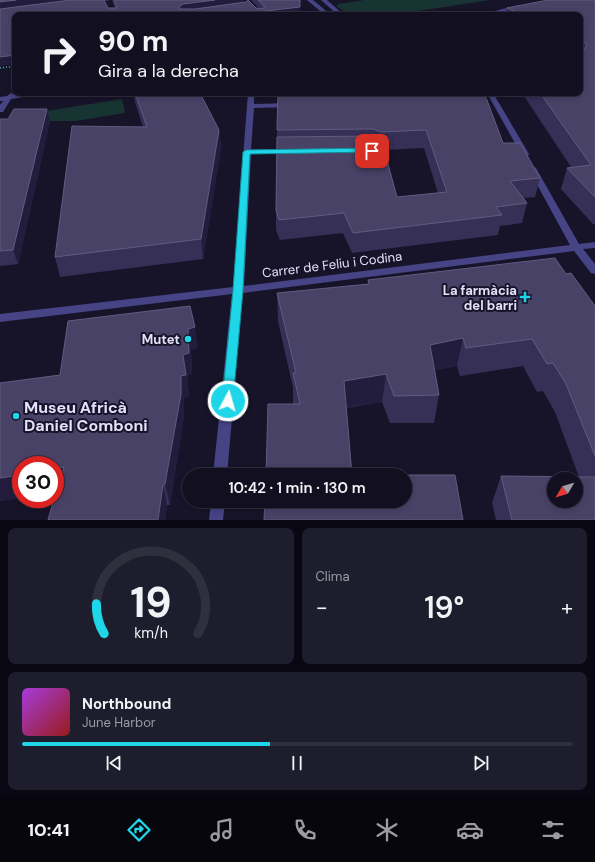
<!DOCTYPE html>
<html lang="es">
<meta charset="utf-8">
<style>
:root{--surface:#110f20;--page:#1e1d2d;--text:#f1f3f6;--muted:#9c9ca5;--line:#302f3e;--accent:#1fd6e8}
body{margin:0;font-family:"DM Sans",sans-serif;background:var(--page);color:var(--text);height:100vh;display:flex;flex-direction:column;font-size:15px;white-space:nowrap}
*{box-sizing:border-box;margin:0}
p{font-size:13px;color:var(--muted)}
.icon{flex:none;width:22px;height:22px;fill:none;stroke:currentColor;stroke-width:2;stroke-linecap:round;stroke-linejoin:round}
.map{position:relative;height:520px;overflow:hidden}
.side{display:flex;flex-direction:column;gap:8px;padding:8px;background:#090812;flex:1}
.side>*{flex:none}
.guide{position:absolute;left:12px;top:12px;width:571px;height:84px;border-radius:8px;box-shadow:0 2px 6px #0003,0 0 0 1px var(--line);background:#110f20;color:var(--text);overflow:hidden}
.needle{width:26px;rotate:232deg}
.fabs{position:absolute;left:547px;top:472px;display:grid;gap:8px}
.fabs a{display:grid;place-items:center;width:36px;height:36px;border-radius:50%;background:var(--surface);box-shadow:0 2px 6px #0003,0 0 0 1px var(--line);font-size:20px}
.speed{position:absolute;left:12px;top:456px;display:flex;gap:8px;font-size:20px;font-weight:700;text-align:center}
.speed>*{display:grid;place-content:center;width:52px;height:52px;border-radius:50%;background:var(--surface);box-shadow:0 2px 6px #0003,0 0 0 1px var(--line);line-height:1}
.speed .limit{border:6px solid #d22;background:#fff;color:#111}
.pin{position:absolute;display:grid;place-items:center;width:34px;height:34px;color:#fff;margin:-17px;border-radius:8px;box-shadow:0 2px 6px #0006}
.me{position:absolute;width:44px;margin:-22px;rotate:6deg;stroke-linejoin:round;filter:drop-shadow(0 0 3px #0008)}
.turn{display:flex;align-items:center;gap:14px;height:84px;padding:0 20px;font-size:18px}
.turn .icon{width:52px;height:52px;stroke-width:2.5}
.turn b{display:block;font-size:28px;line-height:34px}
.big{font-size:30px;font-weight:600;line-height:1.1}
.side .widget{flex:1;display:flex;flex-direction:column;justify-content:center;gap:6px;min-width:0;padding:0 14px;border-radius:8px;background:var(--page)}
.side .dial{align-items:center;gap:0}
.dial svg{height:104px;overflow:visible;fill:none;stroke:var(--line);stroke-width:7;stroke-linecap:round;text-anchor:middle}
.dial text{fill:var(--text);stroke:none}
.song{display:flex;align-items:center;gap:12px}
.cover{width:48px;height:48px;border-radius:6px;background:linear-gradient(135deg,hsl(280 70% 55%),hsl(0 70% 35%))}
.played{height:4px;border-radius:2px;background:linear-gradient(90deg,var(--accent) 45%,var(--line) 45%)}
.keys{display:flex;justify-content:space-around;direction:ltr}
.heat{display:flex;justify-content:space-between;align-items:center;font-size:22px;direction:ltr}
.side .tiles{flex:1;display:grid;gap:8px;grid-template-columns:1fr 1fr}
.widget:last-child{grid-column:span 2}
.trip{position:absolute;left:182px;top:468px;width:230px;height:40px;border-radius:20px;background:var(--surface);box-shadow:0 2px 6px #0003,0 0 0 1px var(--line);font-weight:600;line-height:40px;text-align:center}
.dock{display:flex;height:64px;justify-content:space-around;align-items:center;background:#07060d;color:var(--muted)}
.dock .icon{width:28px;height:28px}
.dock .on{color:var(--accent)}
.dock b{font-size:18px;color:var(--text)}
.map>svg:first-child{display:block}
</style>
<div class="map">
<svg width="595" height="520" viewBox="0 0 595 520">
<rect width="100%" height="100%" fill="#17142a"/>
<g fill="#173332">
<polygon points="364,0 490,0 392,15 351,15 337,7 338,4"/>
<polygon points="122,99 125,113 76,121 24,121 27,114"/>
</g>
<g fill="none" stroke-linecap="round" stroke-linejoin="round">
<polyline stroke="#3eb2aa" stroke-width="1.5" stroke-dasharray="1 2" stroke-linecap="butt" points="0,68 15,66"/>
<g fill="#464484" fill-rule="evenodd">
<polygon points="91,0 111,0 89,3 88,2"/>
<polygon points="307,0 313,0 331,15 325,15"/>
<polygon points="321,0 327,0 344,15 338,15"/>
<polygon points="519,5 521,6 521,8 489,15 478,15"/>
<polygon points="11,93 14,95 39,93 36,95 11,99 3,112 0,112 0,105 3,101 0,101 0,97 7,96"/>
<polygon points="248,93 254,93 254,104 292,103 296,105 292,107 254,108 251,150 289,150 293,152 289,154 251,154 244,286 570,245 528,168 532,166 536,168 579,244 595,242 595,248 583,249 595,264 595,274 591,273 574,251 243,293 227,475 213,475 232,294 0,322 0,314 233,287"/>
<polygon points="487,93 493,93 529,154 528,156 525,156 521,154"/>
<polygon points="211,501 225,501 223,520 209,520"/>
</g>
</g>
<g fill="#362f56" fill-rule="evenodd">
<polygon points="0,0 108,8 115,8 112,0 244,0 244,2 256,8 259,8 251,0 300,0 300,14 15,15 15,63 0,66"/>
<polygon points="595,0 595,224 593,224 561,189 567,168 571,167 522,93 580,93 580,15 505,15 507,8"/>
<polygon points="133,93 200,93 219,130 221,148 203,259 60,277 55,257 143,127 135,102"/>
<path d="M278,93H483L503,143L540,178L535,197L524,198L527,203L522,223L500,226L498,235L352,253L343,233L280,240L276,230V210L277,130ZM424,148L438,193L397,197L384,150Z"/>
<polygon points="47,109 50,121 18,264 0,266 0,119 8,119"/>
<polygon points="566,274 595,306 595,520 496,520 492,503 501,476 579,477 555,412 543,391 537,392 523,366 460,376 457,366 435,370 439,395 434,423 390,423 382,402 347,408 293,404 293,388 278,321 277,293 368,284 368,280"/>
<polygon points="198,348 191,350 192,374 187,376 189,396 184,398 184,416 170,505 167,505 165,520 48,520 57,491 55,492 55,465 21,498 0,501 0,383 60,375"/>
</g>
<g fill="#221c3d">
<polygon points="16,0 82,0 0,9 0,2"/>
<polygon points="215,0 244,0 244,4 180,15 179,7 183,4"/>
<polygon points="300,7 300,14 294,15 232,15"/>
<polygon points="15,55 15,63 0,66 0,57"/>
<polygon points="47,109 50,121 18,264 13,250"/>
<polygon points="219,130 221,148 203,259 201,239"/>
<polygon points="195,327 198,348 191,350 192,374 187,376 189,396 184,398 184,416 170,505 165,484 183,355 188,329"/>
<polygon points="463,338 457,366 425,372 430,345"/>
<polygon points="386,374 382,402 343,408 344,381"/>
<polygon points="64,467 72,489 55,492 55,469"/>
<polygon points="21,475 21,498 0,501 0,478"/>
<polygon points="163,485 167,505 165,520 158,520"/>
</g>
<g fill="#494267" stroke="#615b7f" fill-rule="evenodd">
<polygon points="0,0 16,0 0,2"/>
<polygon points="71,0 104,0 108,8 117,8 114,0 215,0 183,4 179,7 180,9 195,9 246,2 248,0 256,8 264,9 264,6 258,0 300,0 300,7 232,15 15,15 15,55 0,57 0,9"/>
<polygon points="548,0 595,0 595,197 567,168 591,165 540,93 580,93 580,50 584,50 587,44 580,41 580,15 523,15 507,8"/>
<polygon points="135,93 200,93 219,130 201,239 55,257 72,126 147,127"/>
<polygon points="278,93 328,93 331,94 330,93 483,93 487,100 503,143 520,143 540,178 510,181 527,203 496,207 502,215 353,233 344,213 279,220 276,210 277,137 372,136 378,139 385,153 397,197 447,192 426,130 381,132 373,129 277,130"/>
<polygon points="14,109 47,109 13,250 0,251 0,119 8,119"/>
<polygon points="555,258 566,274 571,273 595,306 595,456 566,384 553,363 547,364 532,339 466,348 463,338 430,345 439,395 394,396 386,374 344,381 352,475 266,475 268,404 300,404 293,373 296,373 277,293 369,284 368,280"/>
<polygon points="190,306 195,327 188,329 189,353 183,355 186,375 181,376 181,394 165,484 163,485 158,520 48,520 54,499 55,499 55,497 64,467 55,469 55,465 21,465 21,475 0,478 0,383 60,375 68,321"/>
<polygon points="405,475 455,475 463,520 264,520 265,501 405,501"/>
<path d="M501,476L595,477V520H512ZM554,479H576V501H554Z"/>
</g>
<polygon fill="#1fd6e8" stroke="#148b97" points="372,148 375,149 375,152 250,154 243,290 233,401 232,404 228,405 223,404 222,401 233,290 243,152 246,150"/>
<g fill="#1fd6e8" stroke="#17142a" stroke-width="1.5">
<path d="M523 291h4v4h4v4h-4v4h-4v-4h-4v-4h4z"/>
<circle cx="188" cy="339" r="4"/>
<circle cx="16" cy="416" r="4"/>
</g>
<g text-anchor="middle" stroke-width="4" stroke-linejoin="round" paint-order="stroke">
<g font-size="13" fill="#e3e0fc" stroke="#17142a">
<text transform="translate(332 264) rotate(-7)" y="5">Carrer de Feliu i Codina</text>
</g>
<g font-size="13" font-weight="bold" fill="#e3e0fc" stroke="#17142a" text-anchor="end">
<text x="517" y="295">La farmàcia<tspan x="517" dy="15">del barri</tspan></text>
<text x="180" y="344">Mutet</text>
</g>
<g font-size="16" font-weight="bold" fill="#e3e0fc" stroke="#17142a" text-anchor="start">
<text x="24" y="413">Museu Africà<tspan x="24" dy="18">Daniel Comboni</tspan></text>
</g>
</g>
</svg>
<div class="fabs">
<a><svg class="needle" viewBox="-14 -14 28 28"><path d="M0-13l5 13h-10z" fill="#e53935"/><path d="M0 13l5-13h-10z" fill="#9c9ca5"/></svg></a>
</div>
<div class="speed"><div class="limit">30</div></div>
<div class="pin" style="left:372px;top:151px;background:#d93025"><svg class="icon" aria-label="arrive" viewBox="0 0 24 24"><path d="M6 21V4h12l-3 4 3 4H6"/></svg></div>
<svg class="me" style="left:228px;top:401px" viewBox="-20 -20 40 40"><circle r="17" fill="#1fd6e8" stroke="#fff" stroke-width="3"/><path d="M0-11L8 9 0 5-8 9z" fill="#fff"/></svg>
<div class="trip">10:42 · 1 min · 130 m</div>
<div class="guide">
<div class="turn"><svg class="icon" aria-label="right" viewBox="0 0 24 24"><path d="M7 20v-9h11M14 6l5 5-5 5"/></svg><div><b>90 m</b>Gira a la derecha</div></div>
</div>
</div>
<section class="side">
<div class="tiles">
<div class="widget dial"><svg viewBox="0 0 100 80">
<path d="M14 69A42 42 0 1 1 86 69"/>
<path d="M14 69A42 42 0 0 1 8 46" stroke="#1fd6e8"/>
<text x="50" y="56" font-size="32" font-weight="700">19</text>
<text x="50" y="72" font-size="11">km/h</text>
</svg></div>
<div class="widget"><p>Clima</p>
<div class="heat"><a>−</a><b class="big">19°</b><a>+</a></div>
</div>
<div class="widget">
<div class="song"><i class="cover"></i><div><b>Northbound</b><p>June Harbor</p></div></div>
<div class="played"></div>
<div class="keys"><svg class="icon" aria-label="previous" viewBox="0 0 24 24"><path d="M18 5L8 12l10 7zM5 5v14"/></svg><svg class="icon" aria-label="pause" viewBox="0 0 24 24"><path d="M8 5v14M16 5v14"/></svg><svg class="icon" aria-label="next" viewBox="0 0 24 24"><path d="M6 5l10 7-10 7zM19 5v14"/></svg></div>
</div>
</div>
</section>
<nav class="dock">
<b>10:41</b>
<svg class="icon on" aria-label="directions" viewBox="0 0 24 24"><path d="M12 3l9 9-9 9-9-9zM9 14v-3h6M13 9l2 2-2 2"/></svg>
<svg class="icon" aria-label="music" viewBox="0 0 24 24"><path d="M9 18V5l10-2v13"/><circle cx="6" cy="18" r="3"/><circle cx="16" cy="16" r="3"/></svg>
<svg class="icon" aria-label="phone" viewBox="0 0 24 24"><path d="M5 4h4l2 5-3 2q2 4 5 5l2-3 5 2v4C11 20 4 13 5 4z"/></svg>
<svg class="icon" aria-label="climate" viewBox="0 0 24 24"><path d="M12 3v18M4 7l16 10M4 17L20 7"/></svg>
<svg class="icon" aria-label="car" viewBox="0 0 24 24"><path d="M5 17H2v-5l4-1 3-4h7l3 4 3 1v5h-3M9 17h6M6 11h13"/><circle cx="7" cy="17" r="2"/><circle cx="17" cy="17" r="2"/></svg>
<svg class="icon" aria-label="filters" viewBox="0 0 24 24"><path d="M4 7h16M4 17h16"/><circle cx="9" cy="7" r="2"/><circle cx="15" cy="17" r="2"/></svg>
</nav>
